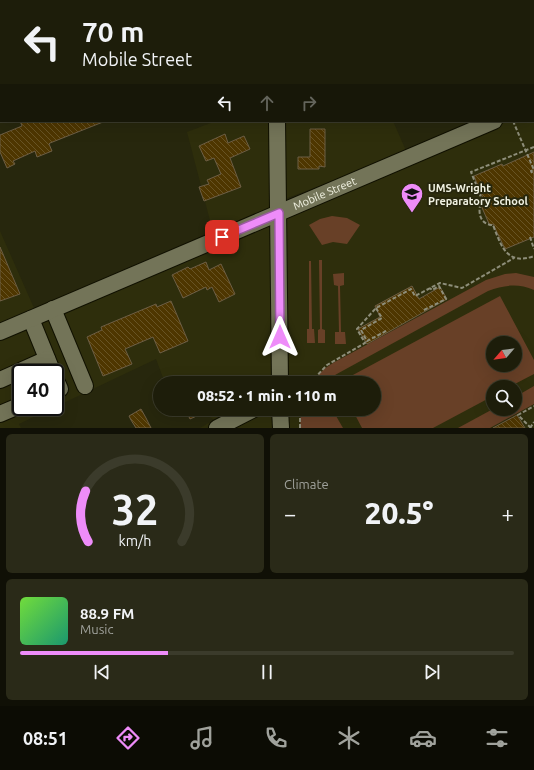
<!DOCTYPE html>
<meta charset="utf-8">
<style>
:root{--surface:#1d1d0a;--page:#2a2a18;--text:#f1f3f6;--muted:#a0a29c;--line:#3b3b2b;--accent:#ee8cf9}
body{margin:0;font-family:Ubuntu,sans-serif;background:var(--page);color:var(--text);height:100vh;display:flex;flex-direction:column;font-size:15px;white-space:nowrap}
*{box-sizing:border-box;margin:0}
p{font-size:13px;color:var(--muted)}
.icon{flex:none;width:22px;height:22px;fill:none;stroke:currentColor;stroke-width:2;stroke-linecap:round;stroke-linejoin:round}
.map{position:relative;height:428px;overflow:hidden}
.sheet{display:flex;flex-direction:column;gap:6px;padding:6px;background:#101006;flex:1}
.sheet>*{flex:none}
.top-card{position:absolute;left:0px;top:0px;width:534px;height:122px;box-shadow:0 4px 16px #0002,0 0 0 1px var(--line);background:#1d1d0a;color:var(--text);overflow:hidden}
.needle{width:26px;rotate:242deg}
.fabs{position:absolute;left:486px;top:336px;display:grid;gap:8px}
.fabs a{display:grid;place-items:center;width:36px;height:36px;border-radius:50%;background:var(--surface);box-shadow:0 4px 16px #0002,0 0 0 1px var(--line);font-size:20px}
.speed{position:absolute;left:12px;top:364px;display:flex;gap:8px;font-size:20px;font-weight:700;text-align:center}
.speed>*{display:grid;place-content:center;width:52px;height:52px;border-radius:50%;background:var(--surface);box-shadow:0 4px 16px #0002,0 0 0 1px var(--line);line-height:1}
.speed .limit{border:2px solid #111;border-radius:6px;background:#fff;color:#111}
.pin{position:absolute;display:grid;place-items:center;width:34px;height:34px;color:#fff;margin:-17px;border-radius:8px;box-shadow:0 2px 6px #0006}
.me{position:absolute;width:44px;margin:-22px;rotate:0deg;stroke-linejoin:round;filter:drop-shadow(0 0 3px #0008)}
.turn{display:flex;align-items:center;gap:14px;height:84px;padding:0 16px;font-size:18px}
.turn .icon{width:52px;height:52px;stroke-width:2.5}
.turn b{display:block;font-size:28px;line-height:34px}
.lanes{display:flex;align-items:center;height:38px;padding:0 16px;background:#0003;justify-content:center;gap:20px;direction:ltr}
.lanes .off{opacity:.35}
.big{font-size:30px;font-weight:800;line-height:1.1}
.sheet .widget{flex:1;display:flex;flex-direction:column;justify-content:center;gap:6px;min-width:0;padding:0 14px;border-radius:6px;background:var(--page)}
.sheet .dial{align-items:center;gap:0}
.dial svg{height:104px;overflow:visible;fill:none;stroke:var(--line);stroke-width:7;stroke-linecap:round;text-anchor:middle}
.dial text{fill:var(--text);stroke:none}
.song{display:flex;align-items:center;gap:12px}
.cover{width:48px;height:48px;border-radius:6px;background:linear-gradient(135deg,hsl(100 70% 55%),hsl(160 70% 35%))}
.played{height:4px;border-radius:2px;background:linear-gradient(90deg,var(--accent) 30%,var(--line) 30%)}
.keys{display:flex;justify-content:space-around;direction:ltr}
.heat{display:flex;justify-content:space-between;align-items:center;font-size:22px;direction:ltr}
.sheet .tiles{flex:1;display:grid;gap:6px;grid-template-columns:1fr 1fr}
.widget:last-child{grid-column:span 2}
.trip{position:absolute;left:153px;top:376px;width:228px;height:40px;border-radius:20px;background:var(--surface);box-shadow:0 4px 16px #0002,0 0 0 1px var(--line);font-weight:800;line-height:40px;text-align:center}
.menu{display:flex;height:64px;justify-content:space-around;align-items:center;background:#0c0c04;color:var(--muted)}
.menu .icon{width:28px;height:28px}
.menu .active{color:var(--accent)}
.menu b{font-size:18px;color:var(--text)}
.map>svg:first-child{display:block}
</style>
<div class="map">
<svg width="534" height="428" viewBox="0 0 534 428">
<defs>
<pattern id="building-back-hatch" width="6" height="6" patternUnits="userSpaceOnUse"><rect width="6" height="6" fill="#4e3600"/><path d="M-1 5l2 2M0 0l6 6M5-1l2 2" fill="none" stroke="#685425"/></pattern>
</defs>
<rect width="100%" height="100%" fill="#27270d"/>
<g fill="#2e2e0c" fill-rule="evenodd">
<path d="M484,0H534V428H289V409H374V383H288V370L287,383H165L156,359L55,407V373H21V407H54L19,424L21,428H0V231L34,308L213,232L187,132L216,121H393L407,153L287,198V219L292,212L509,121H533V1ZM493,343H515V365H493ZM493,387H515V409H493Z"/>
<polygon points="199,409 287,409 286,428 200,428 214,420"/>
</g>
<g fill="#684027" fill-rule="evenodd">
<polygon points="332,216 347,218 360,225 347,244 333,242 322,245 309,225 320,219"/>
<polygon points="319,260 322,260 322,329 325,330 325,343 318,343 318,330 320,329"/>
<polygon points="309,261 311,261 312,329 314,329 315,343 307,343 307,329 309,329"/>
<polygon points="344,273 344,285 340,286 341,332 345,332 346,344 335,344 335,332 339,332 338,286 334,285 333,274"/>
<path d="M516,273L534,277V290C518,283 504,285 488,291L335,375L326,383H311L324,369L333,363L486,280L505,274Z"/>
<path d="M500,296L534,360V374L509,387H493V396L433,428H362L352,409H374V383H338ZM493,343H515V365H493Z"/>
<polygon points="534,386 534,404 490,428 458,428 493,409 515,409 515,397"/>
<polygon points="301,409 332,409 343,428 300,428"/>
</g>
<g fill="url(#building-back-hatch)" stroke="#6d5e45">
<polygon points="20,121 103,121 103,122 50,143 49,144 52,151 37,157 35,151 13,161 15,164 7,168 0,152 0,135 22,126"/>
<polygon points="310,129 325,129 325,167 319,166 319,169 298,169 298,157 310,157"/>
<polygon points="225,134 228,143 244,136 250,149 230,158 241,187 204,201 199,187 209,184 207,180 221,174 214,158 206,161 199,146"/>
<polygon points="534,152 534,237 505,249 493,224 490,226 480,203 484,201 474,176 502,164 503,166"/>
<polygon points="0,247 20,294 0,301"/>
<polygon points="206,262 209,270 221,264 235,294 219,302 212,287 207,290 206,287 183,298 172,275 188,267 190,269"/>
<polygon points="412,286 419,299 440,287 447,299 367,344 358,329 380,317 375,306"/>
<polygon points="171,301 188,341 160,353 153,337 125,349 132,364 103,376 87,337 102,330 101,327 156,304 157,307"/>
<polygon points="141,409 146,418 151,428 136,428 131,420 129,416"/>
<polygon points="185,409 212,409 190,419"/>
<polygon points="517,415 525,428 493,428"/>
</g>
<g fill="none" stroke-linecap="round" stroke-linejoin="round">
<g stroke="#101000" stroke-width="18">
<g id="minor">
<polyline points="203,0 203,1"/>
<polyline points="267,1 271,0"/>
<polyline points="383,1 386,0"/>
<polyline points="533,104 534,104"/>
<polyline points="0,110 1,109"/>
<polyline points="277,121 280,383"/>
<polyline points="53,309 85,386"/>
<polyline points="31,319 53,373"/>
<path id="s1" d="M0,332L494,121"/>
<polyline points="55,378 60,389 55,391"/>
<polyline points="0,380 47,359"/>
<polyline points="280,409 281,428"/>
<polyline points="0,414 21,405"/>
<polyline points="217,428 254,409"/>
</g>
</g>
<g stroke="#8e8e7a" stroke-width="2" stroke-dasharray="4 2" stroke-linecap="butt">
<polyline points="513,121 534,170"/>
<path d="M534,147L471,172L482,200C477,210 479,225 493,225C501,246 507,266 534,256"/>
<polyline points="532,173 531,171 534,170"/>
<polyline points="530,237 534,249"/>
<polyline points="376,308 382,318 361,330 367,341 388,330"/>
<polyline points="424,310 446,299 439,286 432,290 430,288"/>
<polyline points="310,383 327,365 365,343 357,329 376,308 411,289 415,296 440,283 462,288 514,258"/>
<polyline points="300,428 300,409"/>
<polyline points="530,428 534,422"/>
<polyline points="531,428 518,415 534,406"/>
</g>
<use href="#minor" stroke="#737458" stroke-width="16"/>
</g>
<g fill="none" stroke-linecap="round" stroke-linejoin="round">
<g stroke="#9b5ba2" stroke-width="10">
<polyline id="route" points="222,237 279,213 280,337"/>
</g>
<use href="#route" stroke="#ee8cf9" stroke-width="7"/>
</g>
<defs>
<g id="school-pin" transform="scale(1.15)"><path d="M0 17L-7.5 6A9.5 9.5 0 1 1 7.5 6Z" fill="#ee8cf9" stroke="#27270d"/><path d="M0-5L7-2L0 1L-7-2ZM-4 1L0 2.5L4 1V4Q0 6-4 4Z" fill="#111"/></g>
</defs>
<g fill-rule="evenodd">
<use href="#school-pin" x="412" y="194"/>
</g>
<g text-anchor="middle" stroke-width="4" stroke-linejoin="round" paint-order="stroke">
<g font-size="11" font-weight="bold" fill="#f0f1e1" stroke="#27270d" text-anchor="start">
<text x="428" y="192">UMS-Wright<tspan x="428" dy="13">Preparatory School</tspan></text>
</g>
<g font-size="11" fill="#f0f1e1" stroke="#27270d">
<text dy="4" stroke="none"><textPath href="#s1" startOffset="353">Mobile Street</textPath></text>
</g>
</g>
</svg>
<div class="fabs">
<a><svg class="needle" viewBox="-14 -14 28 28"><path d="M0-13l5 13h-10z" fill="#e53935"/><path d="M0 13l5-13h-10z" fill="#a0a29c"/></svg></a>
<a><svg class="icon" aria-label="search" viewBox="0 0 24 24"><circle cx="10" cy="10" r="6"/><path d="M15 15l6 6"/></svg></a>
</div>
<div class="speed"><div class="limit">40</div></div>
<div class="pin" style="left:222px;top:237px;background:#d93025"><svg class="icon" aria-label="arrive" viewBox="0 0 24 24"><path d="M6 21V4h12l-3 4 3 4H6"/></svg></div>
<svg class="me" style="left:280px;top:337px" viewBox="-20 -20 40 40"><path d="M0-17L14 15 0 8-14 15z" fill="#ee8cf9" stroke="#fff" stroke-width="4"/></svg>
<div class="trip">08:52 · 1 min · 110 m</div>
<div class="top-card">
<div class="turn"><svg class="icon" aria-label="left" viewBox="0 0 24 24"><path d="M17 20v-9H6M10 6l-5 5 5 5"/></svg><div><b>70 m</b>Mobile Street</div></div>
<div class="lanes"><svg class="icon" aria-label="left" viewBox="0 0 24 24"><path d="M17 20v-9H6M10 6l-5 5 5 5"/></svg><svg class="icon off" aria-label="ahead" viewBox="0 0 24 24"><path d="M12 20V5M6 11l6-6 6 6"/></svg><svg class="icon off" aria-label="right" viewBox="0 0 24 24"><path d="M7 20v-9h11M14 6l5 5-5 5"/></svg></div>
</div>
</div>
<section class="sheet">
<div class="tiles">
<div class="widget dial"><svg viewBox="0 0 100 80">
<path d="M14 69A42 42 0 1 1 86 69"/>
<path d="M14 69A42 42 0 0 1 12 30" stroke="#ee8cf9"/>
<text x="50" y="56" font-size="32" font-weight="700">32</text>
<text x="50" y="72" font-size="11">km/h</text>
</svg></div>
<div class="widget"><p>Climate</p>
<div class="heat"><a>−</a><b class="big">20.5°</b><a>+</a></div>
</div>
<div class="widget">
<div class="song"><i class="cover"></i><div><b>88.9 FM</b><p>Music</p></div></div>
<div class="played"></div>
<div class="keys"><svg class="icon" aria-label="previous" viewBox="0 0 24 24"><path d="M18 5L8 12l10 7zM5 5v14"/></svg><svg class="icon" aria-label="pause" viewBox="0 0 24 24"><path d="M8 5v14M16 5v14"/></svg><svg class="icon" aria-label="next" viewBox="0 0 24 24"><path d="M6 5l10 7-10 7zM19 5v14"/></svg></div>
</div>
</div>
</section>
<nav class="menu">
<b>08:51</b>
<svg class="icon active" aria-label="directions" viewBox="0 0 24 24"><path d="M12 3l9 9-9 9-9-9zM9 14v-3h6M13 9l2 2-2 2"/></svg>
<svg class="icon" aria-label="music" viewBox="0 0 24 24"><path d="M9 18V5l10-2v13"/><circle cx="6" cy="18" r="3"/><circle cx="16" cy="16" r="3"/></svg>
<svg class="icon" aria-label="phone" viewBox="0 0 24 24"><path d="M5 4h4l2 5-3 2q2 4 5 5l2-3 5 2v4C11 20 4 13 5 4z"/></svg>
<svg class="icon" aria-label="climate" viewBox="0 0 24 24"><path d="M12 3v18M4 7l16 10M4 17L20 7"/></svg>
<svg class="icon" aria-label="car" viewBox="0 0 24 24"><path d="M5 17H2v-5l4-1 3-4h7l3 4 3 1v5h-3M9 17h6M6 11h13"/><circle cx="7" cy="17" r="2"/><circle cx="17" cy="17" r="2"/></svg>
<svg class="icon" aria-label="filters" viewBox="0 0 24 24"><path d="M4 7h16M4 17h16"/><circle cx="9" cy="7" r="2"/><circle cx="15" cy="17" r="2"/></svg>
</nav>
